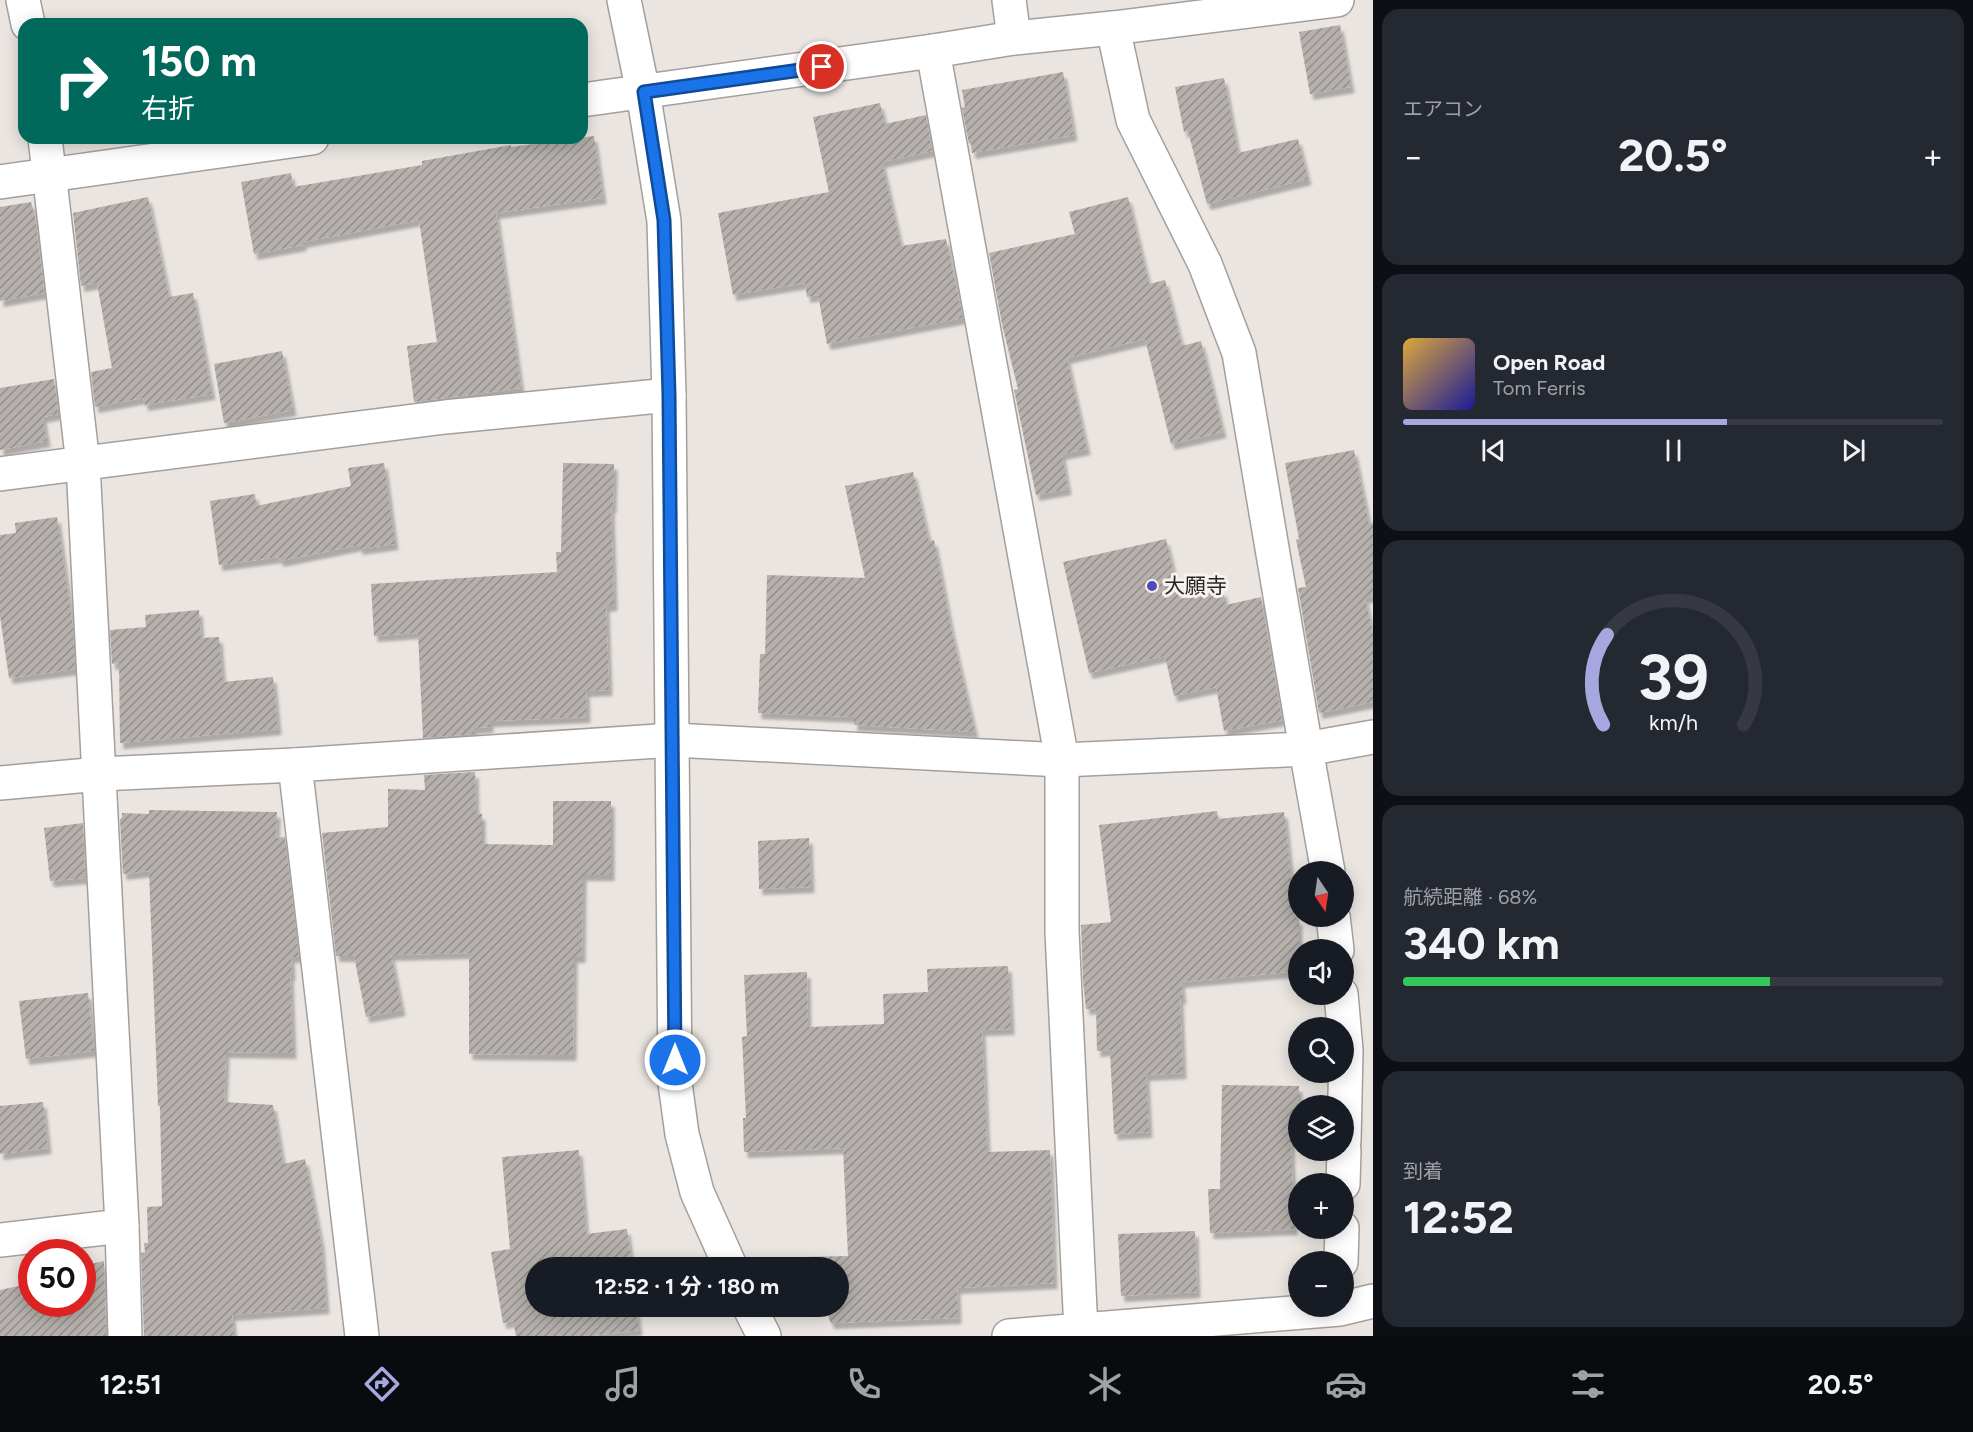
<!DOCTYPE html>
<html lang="ja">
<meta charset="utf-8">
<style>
:root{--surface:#171b24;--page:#242831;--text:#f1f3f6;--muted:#9ea1a6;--line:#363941;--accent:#a6a7de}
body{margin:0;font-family:Figtree,"Noto Sans JP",sans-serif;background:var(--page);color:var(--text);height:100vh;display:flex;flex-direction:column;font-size:22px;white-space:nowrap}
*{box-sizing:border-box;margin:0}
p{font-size:20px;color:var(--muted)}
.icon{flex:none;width:33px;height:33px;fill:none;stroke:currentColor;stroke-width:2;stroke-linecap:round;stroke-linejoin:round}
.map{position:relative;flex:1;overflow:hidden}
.drawer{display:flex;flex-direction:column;gap:9px;padding:9px;background:#0d0f14;width:600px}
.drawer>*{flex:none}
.hud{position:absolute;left:18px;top:18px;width:570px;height:126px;border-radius:18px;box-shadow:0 3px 15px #0003;background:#00695c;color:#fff;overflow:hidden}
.needle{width:39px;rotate:167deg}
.buttons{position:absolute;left:1288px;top:861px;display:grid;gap:12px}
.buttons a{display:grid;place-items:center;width:66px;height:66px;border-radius:50%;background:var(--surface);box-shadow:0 3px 15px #0003;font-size:30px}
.speed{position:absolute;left:18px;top:1239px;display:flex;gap:12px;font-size:30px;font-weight:700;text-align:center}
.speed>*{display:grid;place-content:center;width:78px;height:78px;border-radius:50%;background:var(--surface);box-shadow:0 3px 15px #0003;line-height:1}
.speed .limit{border:9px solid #d22;background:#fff;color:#111}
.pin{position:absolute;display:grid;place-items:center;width:51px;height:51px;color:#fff;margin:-26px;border:3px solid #fff;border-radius:50%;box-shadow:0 2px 6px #0007}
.me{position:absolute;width:66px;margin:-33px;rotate:0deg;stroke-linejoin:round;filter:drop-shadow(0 0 4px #0008)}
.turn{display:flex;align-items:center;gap:21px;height:126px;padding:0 24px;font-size:27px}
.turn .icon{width:78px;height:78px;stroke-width:2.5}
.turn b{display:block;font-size:42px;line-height:51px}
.big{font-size:45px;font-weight:700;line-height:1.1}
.drawer .widget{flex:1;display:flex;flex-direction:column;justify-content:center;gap:9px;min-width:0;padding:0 21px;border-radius:18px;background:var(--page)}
.drawer .dial{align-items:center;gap:0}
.dial svg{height:156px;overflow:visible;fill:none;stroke:var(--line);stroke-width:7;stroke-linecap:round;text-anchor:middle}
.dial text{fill:var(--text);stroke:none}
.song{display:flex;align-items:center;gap:18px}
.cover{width:72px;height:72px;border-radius:9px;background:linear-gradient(135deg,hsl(40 70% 55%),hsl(240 70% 35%))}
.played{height:6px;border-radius:3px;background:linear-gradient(90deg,var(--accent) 60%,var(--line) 60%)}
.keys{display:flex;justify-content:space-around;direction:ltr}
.heat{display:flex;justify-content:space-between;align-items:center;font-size:33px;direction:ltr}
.charge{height:9px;border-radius:4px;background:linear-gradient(90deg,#34c759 68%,var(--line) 0)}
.trip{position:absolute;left:525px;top:1257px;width:324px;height:60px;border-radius:30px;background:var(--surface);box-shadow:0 3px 15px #0003;font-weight:700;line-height:60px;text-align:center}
.tabs{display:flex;height:96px;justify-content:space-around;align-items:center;background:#090b0e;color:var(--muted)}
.tabs .icon{width:42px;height:42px}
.tabs .current{color:var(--accent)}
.tabs b{font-size:27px;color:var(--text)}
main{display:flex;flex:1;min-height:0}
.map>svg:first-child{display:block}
</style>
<main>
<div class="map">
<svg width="1373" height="1336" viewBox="0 0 1373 1336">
<defs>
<pattern id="building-hatch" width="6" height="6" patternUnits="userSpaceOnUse" patternTransform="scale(1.5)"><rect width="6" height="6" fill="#b5b0ac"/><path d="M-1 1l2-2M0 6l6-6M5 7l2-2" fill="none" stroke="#938f8c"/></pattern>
<filter id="shadow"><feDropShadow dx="3.5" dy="6" stdDeviation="1.5" flood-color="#0004"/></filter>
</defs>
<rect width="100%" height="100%" fill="#eae5e1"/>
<g fill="url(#building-hatch)" filter="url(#shadow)">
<polygon points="1340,25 1351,87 1310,94 1299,32"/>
<polygon points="1063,72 1074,135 972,153 971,143 969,144 962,108 965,107 962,90"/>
<polygon points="1224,78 1238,153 1298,139 1308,179 1207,204 1188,131 1184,132 1175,87"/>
<polygon points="880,103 885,124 926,115 932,151 882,162 901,246 946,239 963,318 827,344 818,295 807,297 805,283 733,295 718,213 829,192 813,117"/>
<polygon points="594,136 603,198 496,213 521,388 414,402 407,346 437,342 419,220 303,242 303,245 254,254 241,182 291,173 293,187 422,165 422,161 511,145 511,147"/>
<polygon points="148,197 169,297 193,293 212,394 145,405 143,398 95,407 91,372 112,368 97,283 81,286 73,213"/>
<polygon points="1128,197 1149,284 1165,280 1182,346 1201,341 1223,432 1171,444 1145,339 1067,358 1087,449 1062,454 1068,489 1036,495 1014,390 1018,389 1002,324 989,253 1075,234 1069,212"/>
<polygon points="31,202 36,221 44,293 0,301 0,207"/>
<polygon points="282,351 293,410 224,423 214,364"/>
<polygon points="54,379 58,414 43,417 47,441 0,450 0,388"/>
<polygon points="1354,450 1369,524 1373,523 1373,596 1365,598 1373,633 1373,702 1319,713 1298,588 1306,587 1296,540 1299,539 1285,463"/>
<polygon points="384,463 395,544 359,549 359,545 280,561 279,557 219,565 210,501 255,494 256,506 351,486 348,468"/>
<polygon points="563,463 614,464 613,507 611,507 614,605 606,606 609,690 586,691 587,717 490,721 490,727 473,728 474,734 423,738 418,633 374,636 371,584 557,572 556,552 561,552"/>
<polygon points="913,472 929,541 934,540 952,633 975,732 854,725 854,717 758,713 760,654 765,654 767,575 865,578 845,486"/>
<polygon points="57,517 73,627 75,669 9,678 0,616 0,535 16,533 15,523"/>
<polygon points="1166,539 1180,599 1223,590 1226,605 1261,597 1282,720 1224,731 1216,687 1174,696 1165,656 1089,673 1063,562"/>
<polygon points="199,610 201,638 219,637 223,682 273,677 278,729 120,743 119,663 112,664 110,630 146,627 145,615"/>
<polygon points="475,772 476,813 482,814 482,844 553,845 553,801 611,801 611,875 583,875 582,957 574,957 573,1055 469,1054 469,953 391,955 402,1010 366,1017 354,956 336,956 322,833 388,827 388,789 425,790 424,775"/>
<polygon points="149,810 277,812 276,838 285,837 299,957 291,957 292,975 290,975 293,1053 226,1052 224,1102 273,1105 283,1164 305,1159 321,1242 326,1308 232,1315 234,1336 144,1336 141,1253 145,1252 144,1243 148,1243 147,1207 162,1206 160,1106 158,1106 149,871 123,874 120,819 122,818 122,813 149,814"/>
<polygon points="1217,811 1218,819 1284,812 1296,919 1299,919 1299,971 1181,982 1183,998 1180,998 1183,1073 1146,1075 1149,1132 1114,1134 1110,1050 1097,1051 1096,1008 1086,1009 1083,981 1081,925 1111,922 1099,825"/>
<polygon points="83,823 85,878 50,881 44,828"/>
<polygon points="809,838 811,887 759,889 758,841"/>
<polygon points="1008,966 1011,1029 982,1030 987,1152 1050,1150 1054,1283 957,1288 958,1318 831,1323 824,1306 838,1306 838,1268 807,1268 803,1257 848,1256 843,1148 744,1152 743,1118 746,1118 742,1037 747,1036 744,975 807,972 808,1027 884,1024 883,994 928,992 927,969"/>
<polygon points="88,993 94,1051 26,1059 19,1001"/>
<polygon points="1222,1085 1299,1086 1299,1141 1291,1141 1294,1229 1210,1233 1208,1189 1220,1189"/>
<polygon points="43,1102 48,1148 0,1154 0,1106"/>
<polygon points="579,1150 586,1234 627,1229 632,1268 536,1268 536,1306 636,1306 639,1330 591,1336 516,1336 513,1321 503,1323 491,1252 510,1249 502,1157"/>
<polygon points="1195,1231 1197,1292 1121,1296 1118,1234"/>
<polygon points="104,1261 106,1336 0,1336 0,1290 28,1284 27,1279 32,1278 32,1304 82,1304 82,1266"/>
</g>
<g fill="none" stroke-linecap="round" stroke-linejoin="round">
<g stroke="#a59f9c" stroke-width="36">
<g id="minor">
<polyline points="23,0 28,24"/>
<polyline points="1009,0 1014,38"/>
<polyline points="1113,28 1133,120 1205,264 1239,353 1306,749 1328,872"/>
<polyline points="933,51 1062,760 1062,932 1081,1331"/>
<polyline points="582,100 933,51 1014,38 1113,28 1337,0"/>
<polyline points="45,138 83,464 122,1226 125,1336"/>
<polyline points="0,182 312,138"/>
<polyline points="0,474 445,417 669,395"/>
<polyline points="295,765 362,1336"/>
<polyline points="0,783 100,774 295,765 673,740 1062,760 1306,749 1373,737"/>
<polyline points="1333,916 1337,950"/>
<polyline points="1341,994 1346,1050 1344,1141"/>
<polyline points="1343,1184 1344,1150"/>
<polyline points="0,1240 122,1226"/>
<polyline points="1341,1262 1342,1228"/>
<polyline points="1009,1336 1340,1309 1373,1301"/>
</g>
</g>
<g stroke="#a59f9c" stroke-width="36">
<g id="secondary">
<polyline points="624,0 643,92 664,221 669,395 675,1083 682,1134 697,1192 731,1268"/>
<polyline points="749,1306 764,1336"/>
</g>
</g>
<use href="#minor" stroke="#fff" stroke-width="33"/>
<use href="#secondary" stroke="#fff" stroke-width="33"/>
</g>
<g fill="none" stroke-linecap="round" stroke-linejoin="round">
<g stroke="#114b97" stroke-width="15">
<polyline id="route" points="675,1060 669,395 664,220 644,92 822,67"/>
</g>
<use href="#route" stroke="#1a73e8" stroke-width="10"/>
</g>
<circle fill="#4a4bc1" stroke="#f8f2ee" stroke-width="2" cx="1152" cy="586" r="6"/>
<g text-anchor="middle" stroke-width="6" stroke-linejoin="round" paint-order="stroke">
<g font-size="21" fill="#282624" stroke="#f8f2ee" text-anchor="start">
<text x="1164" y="593">大願寺</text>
</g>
</g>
</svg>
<div class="buttons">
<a><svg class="needle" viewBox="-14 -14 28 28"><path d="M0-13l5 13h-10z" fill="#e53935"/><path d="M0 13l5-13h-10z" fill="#9ea1a6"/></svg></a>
<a><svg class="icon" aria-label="sound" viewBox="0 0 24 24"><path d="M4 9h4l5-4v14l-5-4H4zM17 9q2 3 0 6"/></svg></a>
<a><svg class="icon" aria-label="search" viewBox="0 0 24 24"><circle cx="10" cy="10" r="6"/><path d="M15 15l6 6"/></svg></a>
<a><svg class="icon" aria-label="layers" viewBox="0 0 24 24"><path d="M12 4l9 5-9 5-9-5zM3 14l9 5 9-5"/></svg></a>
<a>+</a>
<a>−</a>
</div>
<div class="speed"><div class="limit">50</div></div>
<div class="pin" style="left:822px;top:67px;background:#d93025"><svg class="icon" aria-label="arrive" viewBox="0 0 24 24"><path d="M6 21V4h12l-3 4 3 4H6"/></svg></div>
<svg class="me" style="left:675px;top:1060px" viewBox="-20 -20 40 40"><circle r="17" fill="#1a73e8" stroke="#fff" stroke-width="3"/><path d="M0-11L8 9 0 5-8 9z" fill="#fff"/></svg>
<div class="trip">12:52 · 1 分 · 180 m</div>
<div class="hud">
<div class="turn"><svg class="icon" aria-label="right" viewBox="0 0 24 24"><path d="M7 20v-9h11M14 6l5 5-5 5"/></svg><div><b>150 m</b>右折</div></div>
</div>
</div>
<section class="drawer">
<div class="widget"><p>エアコン</p>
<div class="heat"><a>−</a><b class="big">20.5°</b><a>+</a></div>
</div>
<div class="widget">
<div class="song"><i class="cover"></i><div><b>Open Road</b><p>Tom Ferris</p></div></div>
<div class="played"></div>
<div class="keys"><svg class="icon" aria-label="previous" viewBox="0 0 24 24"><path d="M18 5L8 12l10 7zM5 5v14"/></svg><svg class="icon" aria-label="pause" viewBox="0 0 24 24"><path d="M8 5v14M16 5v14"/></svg><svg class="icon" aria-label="next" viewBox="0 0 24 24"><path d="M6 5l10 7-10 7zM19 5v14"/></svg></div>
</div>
<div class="widget dial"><svg viewBox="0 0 100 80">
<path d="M14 69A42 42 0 1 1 86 69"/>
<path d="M14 69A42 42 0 0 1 16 23" stroke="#a6a7de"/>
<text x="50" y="56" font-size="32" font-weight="700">39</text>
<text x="50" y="72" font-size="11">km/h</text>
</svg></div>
<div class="widget"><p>航続距離 · 68%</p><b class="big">340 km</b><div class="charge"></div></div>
<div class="widget"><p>到着</p><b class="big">12:52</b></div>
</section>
</main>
<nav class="tabs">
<b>12:51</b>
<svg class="icon current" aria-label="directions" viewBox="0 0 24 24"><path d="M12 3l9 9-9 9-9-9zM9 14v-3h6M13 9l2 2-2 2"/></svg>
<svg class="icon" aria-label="music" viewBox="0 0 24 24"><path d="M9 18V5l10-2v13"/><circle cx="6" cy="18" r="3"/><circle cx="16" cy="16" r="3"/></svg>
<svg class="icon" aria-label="phone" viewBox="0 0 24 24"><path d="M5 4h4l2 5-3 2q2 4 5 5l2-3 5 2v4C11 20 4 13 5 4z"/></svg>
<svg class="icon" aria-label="climate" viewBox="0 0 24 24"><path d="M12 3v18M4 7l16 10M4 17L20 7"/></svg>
<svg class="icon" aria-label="car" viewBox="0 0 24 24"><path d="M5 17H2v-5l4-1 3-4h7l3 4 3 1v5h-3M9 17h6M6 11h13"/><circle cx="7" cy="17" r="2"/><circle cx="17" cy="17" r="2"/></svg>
<svg class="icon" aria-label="filters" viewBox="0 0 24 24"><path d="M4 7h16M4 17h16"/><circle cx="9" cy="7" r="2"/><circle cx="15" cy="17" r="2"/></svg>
<b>20.5°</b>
</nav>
